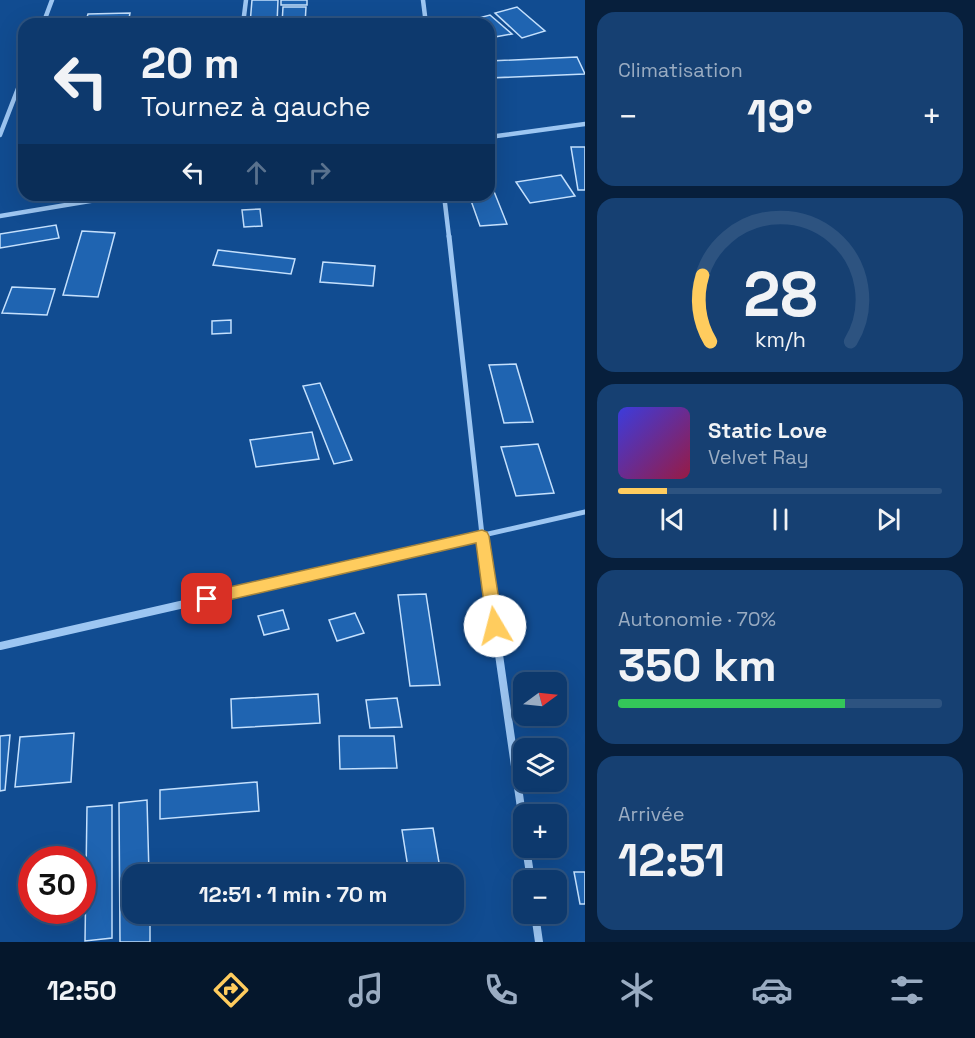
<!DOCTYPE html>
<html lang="fr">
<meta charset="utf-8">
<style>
:root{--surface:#0d396d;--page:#164072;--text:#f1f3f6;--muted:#9aacc2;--line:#2d5380;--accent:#ffcc5e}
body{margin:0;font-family:"Space Grotesk",sans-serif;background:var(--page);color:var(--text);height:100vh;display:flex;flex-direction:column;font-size:22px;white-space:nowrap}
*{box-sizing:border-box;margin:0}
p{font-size:20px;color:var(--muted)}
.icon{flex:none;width:33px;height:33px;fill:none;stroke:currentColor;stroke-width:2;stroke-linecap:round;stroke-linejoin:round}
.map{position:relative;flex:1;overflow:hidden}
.details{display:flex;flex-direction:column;gap:12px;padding:12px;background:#071f3c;width:390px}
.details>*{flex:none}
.guide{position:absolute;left:18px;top:18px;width:477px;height:183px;border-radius:18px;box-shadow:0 6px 24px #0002,0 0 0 2px var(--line);background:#0d396d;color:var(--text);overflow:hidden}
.needle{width:39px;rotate:75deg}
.buttons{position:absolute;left:513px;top:672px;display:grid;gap:12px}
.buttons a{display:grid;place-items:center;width:54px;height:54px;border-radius:12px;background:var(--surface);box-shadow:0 6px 24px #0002,0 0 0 2px var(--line);font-size:30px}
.speed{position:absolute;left:18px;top:846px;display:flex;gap:12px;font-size:30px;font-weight:700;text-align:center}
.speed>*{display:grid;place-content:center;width:78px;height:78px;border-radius:50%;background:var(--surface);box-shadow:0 6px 24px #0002,0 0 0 2px var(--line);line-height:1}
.speed .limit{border:9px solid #d22;background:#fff;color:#111}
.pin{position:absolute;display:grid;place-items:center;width:51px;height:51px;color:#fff;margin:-26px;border-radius:12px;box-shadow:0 3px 9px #0006}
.me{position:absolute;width:66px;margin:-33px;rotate:352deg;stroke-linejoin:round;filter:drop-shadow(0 0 4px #0008)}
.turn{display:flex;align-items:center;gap:21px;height:126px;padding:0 24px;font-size:27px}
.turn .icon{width:78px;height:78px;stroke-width:2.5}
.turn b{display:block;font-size:42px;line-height:51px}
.lanes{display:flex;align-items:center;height:57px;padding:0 24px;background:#0003;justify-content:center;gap:30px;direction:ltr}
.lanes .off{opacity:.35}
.big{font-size:45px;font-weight:700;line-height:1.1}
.details .widget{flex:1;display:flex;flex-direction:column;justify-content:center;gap:9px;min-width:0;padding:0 21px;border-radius:18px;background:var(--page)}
.details .dial{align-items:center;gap:0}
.dial svg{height:156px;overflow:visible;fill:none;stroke:var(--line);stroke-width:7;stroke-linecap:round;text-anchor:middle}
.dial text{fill:var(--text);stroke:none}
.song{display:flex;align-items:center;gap:18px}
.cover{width:72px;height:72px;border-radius:9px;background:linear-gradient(135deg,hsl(240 70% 55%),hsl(340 70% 35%))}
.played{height:6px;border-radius:3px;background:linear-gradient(90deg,var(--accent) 15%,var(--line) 15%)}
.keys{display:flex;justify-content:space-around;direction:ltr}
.heat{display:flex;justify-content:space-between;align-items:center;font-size:33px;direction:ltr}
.charge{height:9px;border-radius:4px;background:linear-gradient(90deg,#34c759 70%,var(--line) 0)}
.trip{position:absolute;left:122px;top:864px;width:342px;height:60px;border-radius:18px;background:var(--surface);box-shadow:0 6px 24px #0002,0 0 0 2px var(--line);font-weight:700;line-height:60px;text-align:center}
.dock{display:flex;height:96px;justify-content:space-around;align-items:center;background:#05172c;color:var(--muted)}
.dock .icon{width:42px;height:42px}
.dock .active{color:var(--accent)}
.dock b{font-size:27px;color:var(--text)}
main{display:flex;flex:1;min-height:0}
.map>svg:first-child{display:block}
</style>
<main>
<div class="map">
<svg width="585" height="942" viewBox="0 0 585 942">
<rect width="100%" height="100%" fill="#114c91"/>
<g fill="#1f64b1" stroke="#c4e0fd" stroke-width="1.5">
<polygon points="252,0 278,0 277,24 250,24"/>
<rect x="281" y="0" width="26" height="5"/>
<polygon points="283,7 306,7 305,24 282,24"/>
<polygon points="517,7 545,31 522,38 495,13"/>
<polygon points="130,13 128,24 85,24 88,14"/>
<polygon points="490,15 512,34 489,38 489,24 471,24 467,21"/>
<polygon points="577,57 585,74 489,78 489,61"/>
<polygon points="571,147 585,147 585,190 578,190"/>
<polygon points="561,175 575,196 530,203 516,182"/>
<polygon points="489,179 507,224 480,226 469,195 489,195"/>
<polygon points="260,209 262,226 244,227 242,210"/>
<polygon points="56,225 59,238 0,248 0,234"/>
<polygon points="82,231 115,233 98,297 63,295"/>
<polygon points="218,250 295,259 291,274 213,265"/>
<polygon points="323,262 375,266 373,286 320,282"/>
<polygon points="12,287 55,289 47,315 2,313"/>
<polygon points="231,320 231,333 212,334 212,321"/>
<polygon points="516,364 533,422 504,423 489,365"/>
<polygon points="320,383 352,460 334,464 303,386"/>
<polygon points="312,432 319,459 256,467 250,440"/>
<polygon points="538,444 554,493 516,496 501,447"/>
<polygon points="426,594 440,685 410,686 398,595"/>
<polygon points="283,610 289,629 264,635 258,616"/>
<polygon points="355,613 364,633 337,641 329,620"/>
<polygon points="318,694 320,723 232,728 231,699"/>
<polygon points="397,698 402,727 370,728 366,700"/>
<polygon points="74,733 71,782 15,787 20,737"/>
<polygon points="10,735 5,790 0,791 0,736"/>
<polygon points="339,736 394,736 397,768 340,769"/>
<polygon points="257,782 259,811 160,819 160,790"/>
<polygon points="147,800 149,874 132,874 132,914 150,914 150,942 120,942 119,803"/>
<polygon points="112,805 112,938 85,941 87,807"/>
<polygon points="433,828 441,874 409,874 402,830"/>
<polygon points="574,872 585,872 585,904 580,904"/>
</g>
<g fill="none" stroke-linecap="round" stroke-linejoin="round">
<g stroke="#9dc6f2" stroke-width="4.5">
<polyline points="423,0 426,24"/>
<polyline points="43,24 52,0"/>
<polyline points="243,24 246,0"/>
<polyline points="0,135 24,73"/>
<polyline points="489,137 585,124"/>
<polyline points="444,195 449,237"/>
<polyline points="0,216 126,195"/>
</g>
<g stroke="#9dc6f2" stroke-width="5">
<polyline points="449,236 483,544"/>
<polyline points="444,544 585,512"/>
</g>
<g stroke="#9dc6f2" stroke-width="8">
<polyline points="483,543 524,829"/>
<polyline points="0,646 451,543"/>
<polyline points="526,848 531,880"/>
<polyline points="535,914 539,942"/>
</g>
</g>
<polygon fill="#ffcc5e" stroke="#a6853d" stroke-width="1.5" points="482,530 487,532 489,536 503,626 500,631 495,633 489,631 487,626 476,543 207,605 201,604 199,599 201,594 207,592"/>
</svg>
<div class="buttons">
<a><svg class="needle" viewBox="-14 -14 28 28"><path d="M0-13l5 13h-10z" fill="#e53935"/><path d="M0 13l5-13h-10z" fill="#9aacc2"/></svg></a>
<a><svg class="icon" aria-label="layers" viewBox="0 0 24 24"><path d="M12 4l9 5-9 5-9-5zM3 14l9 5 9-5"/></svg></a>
<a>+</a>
<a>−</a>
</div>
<div class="speed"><div class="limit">30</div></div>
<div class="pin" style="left:207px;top:599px;background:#d93025"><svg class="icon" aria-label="arrive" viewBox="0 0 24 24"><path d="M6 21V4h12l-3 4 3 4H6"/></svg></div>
<svg class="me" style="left:495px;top:626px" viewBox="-20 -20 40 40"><circle r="19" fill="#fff"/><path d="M0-13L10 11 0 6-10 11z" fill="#ffcc5e"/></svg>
<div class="trip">12:51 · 1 min · 70 m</div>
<div class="guide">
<div class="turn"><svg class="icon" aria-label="left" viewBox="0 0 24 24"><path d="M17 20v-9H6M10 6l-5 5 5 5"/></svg><div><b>20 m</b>Tournez à gauche</div></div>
<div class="lanes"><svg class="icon" aria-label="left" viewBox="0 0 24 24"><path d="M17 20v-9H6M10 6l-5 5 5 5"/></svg><svg class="icon off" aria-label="ahead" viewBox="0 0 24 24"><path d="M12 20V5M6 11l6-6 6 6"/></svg><svg class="icon off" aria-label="right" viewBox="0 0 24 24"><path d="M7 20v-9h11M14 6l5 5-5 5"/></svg></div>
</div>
</div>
<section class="details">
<div class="widget"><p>Climatisation</p>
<div class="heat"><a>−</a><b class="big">19°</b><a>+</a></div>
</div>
<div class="widget dial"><svg viewBox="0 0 100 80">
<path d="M14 69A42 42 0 1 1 86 69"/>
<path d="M14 69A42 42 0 0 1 10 35" stroke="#ffcc5e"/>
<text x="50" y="56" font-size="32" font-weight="700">28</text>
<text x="50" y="72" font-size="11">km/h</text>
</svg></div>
<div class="widget">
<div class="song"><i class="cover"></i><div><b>Static Love</b><p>Velvet Ray</p></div></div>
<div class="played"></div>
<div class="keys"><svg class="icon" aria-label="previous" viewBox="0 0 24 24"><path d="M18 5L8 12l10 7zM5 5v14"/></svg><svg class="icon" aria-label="pause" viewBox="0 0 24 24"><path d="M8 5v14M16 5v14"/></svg><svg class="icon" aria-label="next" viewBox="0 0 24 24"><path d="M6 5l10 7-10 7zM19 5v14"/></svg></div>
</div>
<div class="widget"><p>Autonomie · 70%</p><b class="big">350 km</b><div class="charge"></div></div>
<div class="widget"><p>Arrivée</p><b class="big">12:51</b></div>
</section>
</main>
<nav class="dock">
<b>12:50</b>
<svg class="icon active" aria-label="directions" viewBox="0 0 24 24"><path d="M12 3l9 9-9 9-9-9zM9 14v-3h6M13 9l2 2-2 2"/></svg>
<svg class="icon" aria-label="music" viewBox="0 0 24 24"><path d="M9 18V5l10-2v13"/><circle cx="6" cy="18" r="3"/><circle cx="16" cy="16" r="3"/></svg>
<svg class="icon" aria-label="phone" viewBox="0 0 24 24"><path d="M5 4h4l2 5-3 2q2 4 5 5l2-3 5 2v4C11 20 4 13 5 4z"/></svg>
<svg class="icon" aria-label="climate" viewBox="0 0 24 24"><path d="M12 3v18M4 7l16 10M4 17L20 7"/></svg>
<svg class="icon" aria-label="car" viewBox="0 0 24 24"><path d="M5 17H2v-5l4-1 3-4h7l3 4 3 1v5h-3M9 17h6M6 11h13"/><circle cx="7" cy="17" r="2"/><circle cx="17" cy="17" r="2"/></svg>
<svg class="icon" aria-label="filters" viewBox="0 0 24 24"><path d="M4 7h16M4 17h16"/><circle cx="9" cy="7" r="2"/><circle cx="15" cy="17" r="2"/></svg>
</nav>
